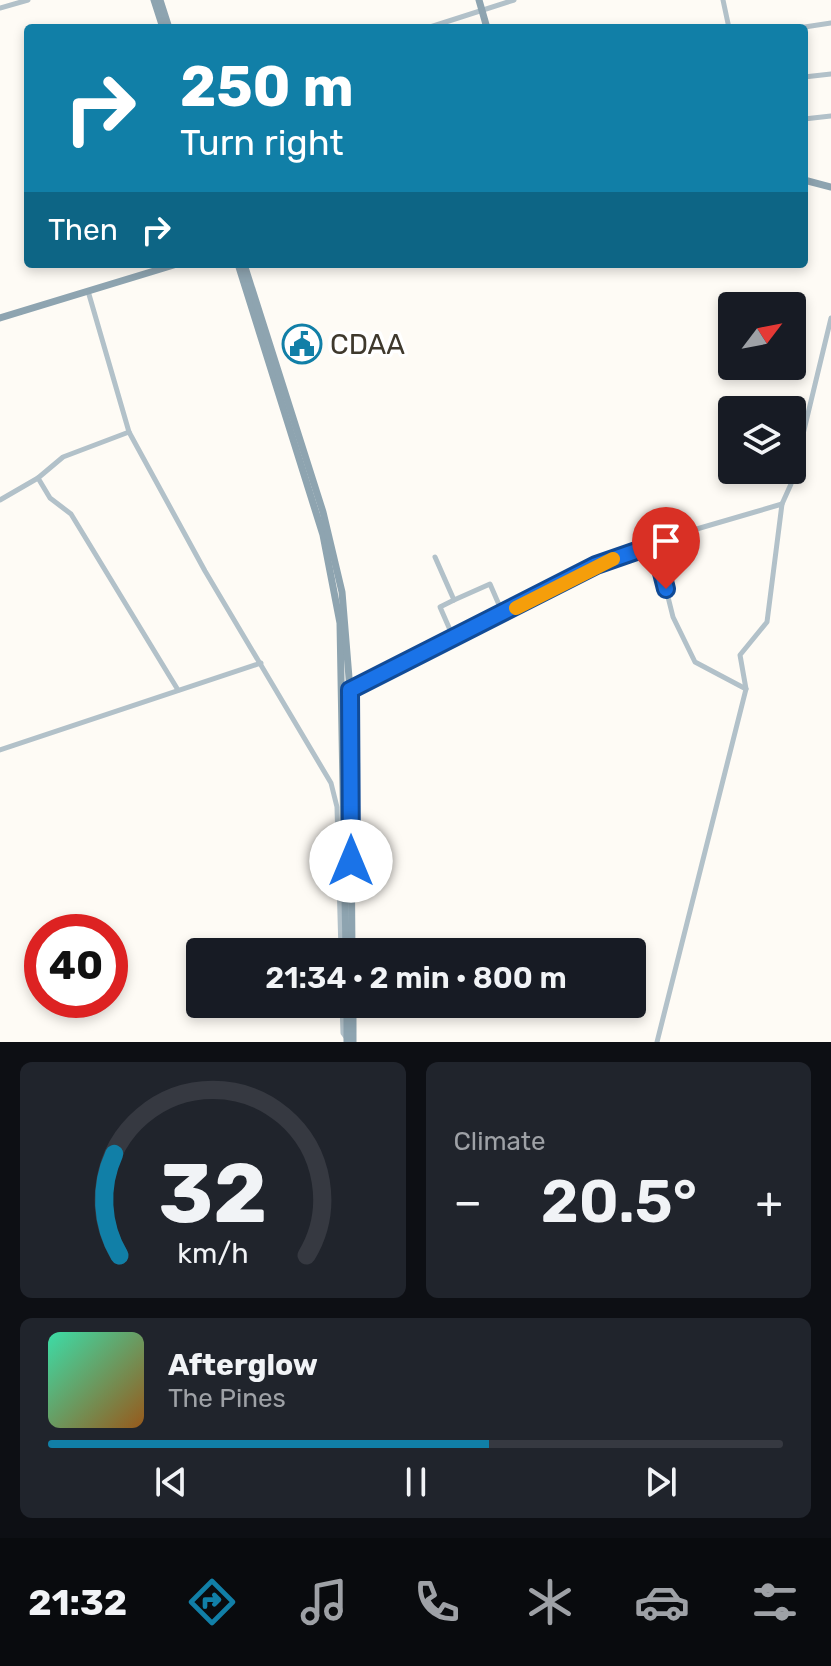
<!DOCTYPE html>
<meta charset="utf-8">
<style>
:root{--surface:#171b24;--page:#20242c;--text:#f1f3f6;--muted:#9ea1a6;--line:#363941;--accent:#117fa7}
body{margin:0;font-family:Rubik,sans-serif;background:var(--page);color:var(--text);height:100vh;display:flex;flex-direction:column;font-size:30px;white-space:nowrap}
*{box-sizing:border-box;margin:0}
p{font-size:26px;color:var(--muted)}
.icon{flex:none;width:44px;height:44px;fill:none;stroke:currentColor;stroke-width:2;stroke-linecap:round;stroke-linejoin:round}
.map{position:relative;height:1042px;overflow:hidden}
.panel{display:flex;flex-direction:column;gap:20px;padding:20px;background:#0d0f14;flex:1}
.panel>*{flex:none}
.guide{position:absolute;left:24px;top:24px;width:784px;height:244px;border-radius:8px;box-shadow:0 4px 12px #0003;background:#117fa7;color:#fff;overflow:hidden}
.needle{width:52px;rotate:58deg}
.controls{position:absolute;left:718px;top:292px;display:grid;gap:16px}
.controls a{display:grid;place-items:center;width:88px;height:88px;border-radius:8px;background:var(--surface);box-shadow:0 4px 12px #0003;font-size:40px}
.speed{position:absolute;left:24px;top:914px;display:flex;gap:16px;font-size:40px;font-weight:700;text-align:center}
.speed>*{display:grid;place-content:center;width:104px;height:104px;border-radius:50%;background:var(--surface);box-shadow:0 4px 12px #0003;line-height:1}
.speed .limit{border:12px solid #d22;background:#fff;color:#111}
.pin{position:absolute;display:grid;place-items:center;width:68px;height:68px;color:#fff;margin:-82px -34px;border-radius:50% 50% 50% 0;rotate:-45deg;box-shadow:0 0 8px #0007}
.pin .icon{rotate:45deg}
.me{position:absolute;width:88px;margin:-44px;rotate:0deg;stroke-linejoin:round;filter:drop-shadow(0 0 6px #0008)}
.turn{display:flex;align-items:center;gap:28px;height:168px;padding:0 24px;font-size:36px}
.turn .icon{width:104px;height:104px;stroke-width:2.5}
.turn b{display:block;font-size:56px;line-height:68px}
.then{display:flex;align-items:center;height:76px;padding:0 24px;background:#0003;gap:16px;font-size:30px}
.big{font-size:60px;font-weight:600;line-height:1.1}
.panel .widget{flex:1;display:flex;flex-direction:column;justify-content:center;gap:12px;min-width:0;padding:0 28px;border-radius:12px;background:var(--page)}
.panel .dial{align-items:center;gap:0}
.dial svg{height:208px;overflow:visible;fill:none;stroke:var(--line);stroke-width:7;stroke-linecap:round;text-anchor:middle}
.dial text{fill:var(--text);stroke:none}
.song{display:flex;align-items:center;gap:24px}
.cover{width:96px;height:96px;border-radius:12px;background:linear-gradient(135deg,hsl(160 70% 55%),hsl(30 70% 35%))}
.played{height:8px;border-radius:4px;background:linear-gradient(90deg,var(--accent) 60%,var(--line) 60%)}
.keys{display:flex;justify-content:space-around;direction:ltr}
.heat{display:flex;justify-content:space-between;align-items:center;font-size:44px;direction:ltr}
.panel .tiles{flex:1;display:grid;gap:20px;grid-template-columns:1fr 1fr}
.widget:last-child{grid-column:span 2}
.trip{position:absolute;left:186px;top:938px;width:460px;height:80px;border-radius:8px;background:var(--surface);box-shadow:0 4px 12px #0003;font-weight:600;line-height:80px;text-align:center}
.dock{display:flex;height:128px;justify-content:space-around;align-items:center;background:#090b0e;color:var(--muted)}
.dock .icon{width:56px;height:56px}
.dock .on{color:var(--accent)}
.dock b{font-size:36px;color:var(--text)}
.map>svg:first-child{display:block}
</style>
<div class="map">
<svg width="831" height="1042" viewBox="0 0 831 1042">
<rect width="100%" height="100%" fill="#fefbf5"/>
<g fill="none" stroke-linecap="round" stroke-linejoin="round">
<g stroke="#b2c1c9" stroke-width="5">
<polyline points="723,0 729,28"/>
<polyline points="0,8 28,0"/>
<polyline points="427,28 514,0"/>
<polyline points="798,28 831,23"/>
<polyline points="804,77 831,74"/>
<polyline points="804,119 831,116"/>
<polyline points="88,291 129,432 205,571 331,783 337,807 341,952"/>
<polyline points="38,478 50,498 71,514 178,690"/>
<polyline points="0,500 38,478 63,457 129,432"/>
<polyline points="645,548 659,561 673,617 695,662 746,689"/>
<polyline points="435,557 454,600 440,607 454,639"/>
<polyline points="454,600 490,584 503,614"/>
<polyline points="350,690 596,565 683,533 782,504"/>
<polyline points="0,750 261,663"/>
<polyline points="342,1004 343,1033 348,1040"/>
<polyline points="657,1042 746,689 740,655 767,622 782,504 791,484 831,318"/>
</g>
<g stroke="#8ea4b0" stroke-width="7">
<polyline points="154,0 163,28"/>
<polyline points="160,0 169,28"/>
<polyline points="479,0 487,28"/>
<polyline points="804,180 831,187"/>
<polyline points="238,264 323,535 340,623 346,952"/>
<polyline points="244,264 323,512 342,592 350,690 352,952"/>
<polyline points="0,318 177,264"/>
<polyline points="347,1004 347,1042"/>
<polyline points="353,1004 353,1042"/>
</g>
</g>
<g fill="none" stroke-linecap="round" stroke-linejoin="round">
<g stroke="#114b97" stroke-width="20">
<polyline id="route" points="351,861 350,690 596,565 645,548 659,561 666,589"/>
</g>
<use href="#route" stroke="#1a73e8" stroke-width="14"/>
<polyline stroke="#f59e0b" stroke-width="14" points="516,608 613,559"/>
</g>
<defs>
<g id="civic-ring" transform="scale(2)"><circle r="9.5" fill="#fff" stroke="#117fa7" stroke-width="1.5"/><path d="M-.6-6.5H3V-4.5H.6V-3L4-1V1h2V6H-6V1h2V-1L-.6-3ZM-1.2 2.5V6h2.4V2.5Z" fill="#117fa7"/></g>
</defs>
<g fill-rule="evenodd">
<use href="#civic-ring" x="302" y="344"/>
</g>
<g text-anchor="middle" stroke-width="7" stroke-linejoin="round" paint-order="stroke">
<g font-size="28" fill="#3f392d" stroke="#fff" text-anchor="start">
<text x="330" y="354">CDAA</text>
</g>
</g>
</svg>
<div class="controls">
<a><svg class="needle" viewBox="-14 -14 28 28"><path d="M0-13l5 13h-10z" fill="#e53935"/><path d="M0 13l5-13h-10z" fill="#9ea1a6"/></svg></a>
<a><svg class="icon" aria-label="layers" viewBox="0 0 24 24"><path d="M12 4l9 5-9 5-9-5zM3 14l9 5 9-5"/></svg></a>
</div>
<div class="speed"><div class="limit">40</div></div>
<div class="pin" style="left:666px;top:589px;background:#d93025"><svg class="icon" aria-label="arrive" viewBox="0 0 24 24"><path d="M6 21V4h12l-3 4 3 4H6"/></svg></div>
<svg class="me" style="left:351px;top:861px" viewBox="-20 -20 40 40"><circle r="19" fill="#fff"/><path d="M0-13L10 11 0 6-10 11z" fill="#1a73e8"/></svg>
<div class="trip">21:34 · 2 min · 800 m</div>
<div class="guide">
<div class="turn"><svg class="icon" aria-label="right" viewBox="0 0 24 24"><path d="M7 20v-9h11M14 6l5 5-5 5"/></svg><div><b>250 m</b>Turn right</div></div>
<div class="then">Then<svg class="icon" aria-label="right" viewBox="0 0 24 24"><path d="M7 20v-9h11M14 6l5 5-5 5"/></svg></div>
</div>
</div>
<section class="panel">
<div class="tiles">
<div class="widget dial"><svg viewBox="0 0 100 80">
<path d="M14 69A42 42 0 1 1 86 69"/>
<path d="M14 69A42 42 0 0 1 12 30" stroke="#117fa7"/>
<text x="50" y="56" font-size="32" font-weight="700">32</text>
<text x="50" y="72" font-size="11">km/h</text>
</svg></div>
<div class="widget"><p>Climate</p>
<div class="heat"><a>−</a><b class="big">20.5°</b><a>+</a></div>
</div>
<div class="widget">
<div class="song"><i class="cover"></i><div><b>Afterglow</b><p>The Pines</p></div></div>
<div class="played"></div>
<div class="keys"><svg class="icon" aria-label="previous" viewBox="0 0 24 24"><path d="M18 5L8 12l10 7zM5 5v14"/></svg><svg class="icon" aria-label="pause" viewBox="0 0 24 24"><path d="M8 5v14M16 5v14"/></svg><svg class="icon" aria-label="next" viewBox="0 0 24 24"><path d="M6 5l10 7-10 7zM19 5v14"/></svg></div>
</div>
</div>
</section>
<nav class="dock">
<b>21:32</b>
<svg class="icon on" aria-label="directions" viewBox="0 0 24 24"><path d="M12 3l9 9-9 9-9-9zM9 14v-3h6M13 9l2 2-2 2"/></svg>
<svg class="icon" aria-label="music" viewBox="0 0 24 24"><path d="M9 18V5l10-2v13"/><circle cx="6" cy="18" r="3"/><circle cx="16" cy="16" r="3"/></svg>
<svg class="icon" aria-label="phone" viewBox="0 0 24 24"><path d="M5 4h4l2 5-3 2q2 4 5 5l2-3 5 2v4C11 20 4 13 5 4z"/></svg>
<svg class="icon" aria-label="climate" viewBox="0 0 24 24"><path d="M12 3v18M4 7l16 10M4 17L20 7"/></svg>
<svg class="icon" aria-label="car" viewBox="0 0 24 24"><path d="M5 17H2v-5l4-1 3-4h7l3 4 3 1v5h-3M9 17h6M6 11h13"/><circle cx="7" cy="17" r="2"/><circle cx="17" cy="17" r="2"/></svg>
<svg class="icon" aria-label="filters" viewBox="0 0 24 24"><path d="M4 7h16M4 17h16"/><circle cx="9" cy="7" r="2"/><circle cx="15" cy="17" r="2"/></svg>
</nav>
